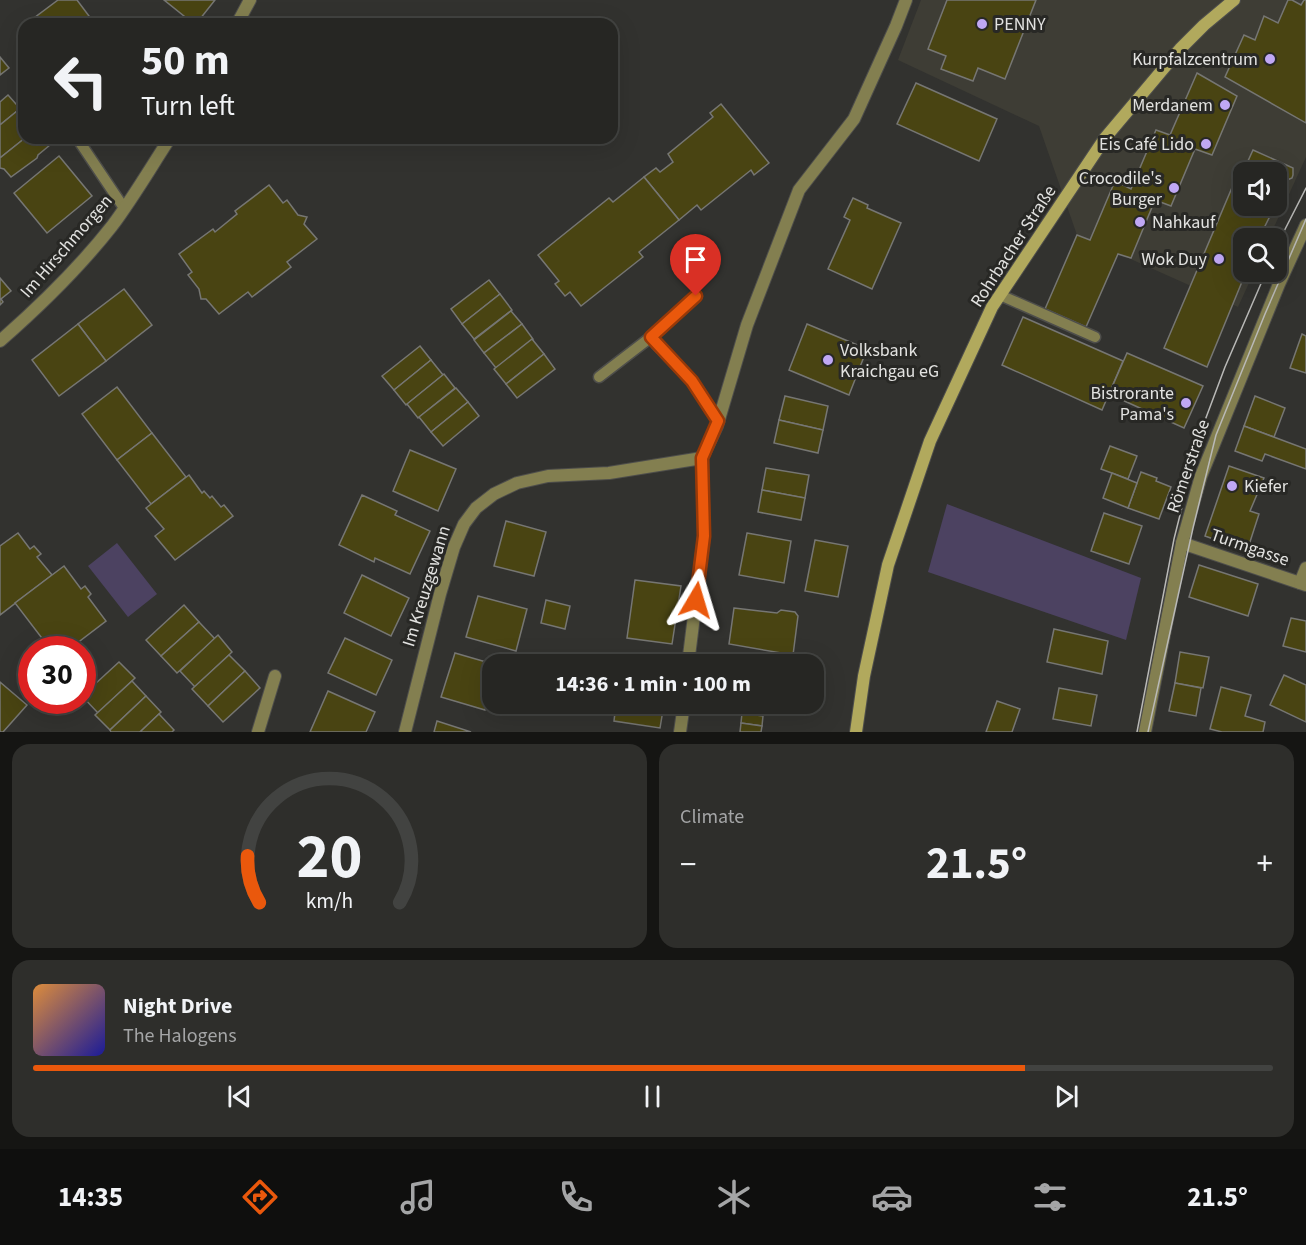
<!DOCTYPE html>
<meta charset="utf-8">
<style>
:root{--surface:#262623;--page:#2e2e2b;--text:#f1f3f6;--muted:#a4a5a6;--line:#424341;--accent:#ea580c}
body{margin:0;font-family:"Source Sans 3",sans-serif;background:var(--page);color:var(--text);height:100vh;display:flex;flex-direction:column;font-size:22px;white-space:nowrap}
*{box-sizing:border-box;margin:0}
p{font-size:20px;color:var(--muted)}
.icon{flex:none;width:33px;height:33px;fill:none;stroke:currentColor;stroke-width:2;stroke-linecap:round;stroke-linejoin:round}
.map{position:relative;height:732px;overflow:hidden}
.sheet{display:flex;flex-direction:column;gap:12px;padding:12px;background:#151513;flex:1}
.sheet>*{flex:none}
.hud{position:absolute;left:18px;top:18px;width:600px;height:126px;border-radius:18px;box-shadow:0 6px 24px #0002,0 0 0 2px var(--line);background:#262623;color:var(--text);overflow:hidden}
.buttons{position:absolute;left:1233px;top:162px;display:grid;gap:12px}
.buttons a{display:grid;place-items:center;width:54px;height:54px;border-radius:12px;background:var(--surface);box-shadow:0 6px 24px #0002,0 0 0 2px var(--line);font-size:30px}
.speed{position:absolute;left:18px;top:636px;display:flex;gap:12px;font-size:30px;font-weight:700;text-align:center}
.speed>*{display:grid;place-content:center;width:78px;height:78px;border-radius:50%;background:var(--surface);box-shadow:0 6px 24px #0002,0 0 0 2px var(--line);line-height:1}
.speed .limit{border:9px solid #d22;background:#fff;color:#111}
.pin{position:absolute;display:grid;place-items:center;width:51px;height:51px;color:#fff;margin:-62px -26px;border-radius:50% 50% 50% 0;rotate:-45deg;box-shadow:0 0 6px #0007}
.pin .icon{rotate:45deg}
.me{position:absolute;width:66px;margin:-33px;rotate:7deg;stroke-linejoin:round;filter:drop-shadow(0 0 4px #0008)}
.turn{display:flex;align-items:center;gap:21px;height:126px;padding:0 24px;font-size:27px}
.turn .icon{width:78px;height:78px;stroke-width:2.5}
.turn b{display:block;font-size:42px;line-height:51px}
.big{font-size:45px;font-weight:700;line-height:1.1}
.sheet .tile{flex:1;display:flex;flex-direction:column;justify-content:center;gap:9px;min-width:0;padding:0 21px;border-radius:18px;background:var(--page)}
.sheet .dial{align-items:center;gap:0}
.dial svg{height:156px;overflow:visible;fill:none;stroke:var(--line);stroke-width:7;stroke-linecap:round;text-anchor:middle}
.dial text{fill:var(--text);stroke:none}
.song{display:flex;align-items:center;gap:18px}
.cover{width:72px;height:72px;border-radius:9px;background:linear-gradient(135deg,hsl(30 70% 55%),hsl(240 70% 35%))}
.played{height:6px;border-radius:3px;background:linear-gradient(90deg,var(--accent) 80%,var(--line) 80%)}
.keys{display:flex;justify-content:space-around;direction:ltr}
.heat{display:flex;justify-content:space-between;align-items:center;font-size:33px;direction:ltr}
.sheet .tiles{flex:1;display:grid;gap:12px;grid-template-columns:1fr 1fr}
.tile:last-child{grid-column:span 2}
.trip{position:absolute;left:482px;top:654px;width:342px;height:60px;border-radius:18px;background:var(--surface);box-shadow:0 6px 24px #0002,0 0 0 2px var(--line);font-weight:700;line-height:60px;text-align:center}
.menu{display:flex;height:96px;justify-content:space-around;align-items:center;background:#0f0f0e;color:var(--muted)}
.menu .icon{width:42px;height:42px}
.menu .on{color:var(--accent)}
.menu b{font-size:27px;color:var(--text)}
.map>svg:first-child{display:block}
</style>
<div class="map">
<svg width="1306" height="732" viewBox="0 0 1306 732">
<rect width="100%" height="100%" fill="#32322f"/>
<path fill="#3e3d35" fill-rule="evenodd" d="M921,0H1306V157L1269,238H1244V272H1254L1238,307L1077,235L1039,126L898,60ZM1244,172H1276V206H1244Z"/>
<g fill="#4c4261">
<polygon points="947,504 1141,578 1126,640 928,572"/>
<polygon points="117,543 157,594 128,617 88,566"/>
</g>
<g fill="#494412" stroke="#767673" stroke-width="1.5">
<polygon points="58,0 77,0 95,24 38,24 34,18"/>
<polygon points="164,0 215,0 196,24 194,24"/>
<polygon points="947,0 1036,0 1005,79 978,68 973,81 941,69 946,56 928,49"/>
<polygon points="1288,0 1292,0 1301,5 1304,0 1306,0 1306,123 1225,77 1244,35 1255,40 1264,16 1278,23"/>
<polygon points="0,57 9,68 0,75"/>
<polygon points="1197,73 1237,96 1212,155 1195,149 1171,206 1155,200 1131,258 1118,254 1086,327 1045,309 1077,235 1090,240 1115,181 1131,189 1156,130 1170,135"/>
<polygon points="916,83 997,119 979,161 897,124"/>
<polygon points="8,95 16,104 19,102 22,107 0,125 0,102"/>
<polygon points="721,104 769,163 754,175 751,170 701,210 697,205 679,220 644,177 656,168 660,172 673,162 668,154 713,117 710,113"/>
<polygon points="22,107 24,109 24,138 25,138 0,158 0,125"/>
<polygon points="25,138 43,138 50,145 38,155 37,158 11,177 4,169 0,168 0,158"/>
<polygon points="1253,150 1293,168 1293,175 1292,178 1287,180 1276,202 1276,172 1244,172 1244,206 1275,206 1259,238 1244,238 1244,272 1246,272 1207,367 1164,348 1234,183 1237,185 1243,173 1240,171 1244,162 1247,163"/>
<polygon points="59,156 92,196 47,233 14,193"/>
<polygon points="644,177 679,220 639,252 643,257 581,306 570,292 565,296 555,284 559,281 538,255 609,198 613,202"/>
<polygon points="269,185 283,203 287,200 298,215 307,217 304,224 317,239 287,262 291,267 252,297 248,292 219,314 206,299 201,299 199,289 188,275 192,272 179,254 213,229 215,232 237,214 235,211"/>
<polygon points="853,198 868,205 867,208 901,223 872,289 828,269 850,220 844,217"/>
<polygon points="0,278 11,291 1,299 3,302 0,305"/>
<polygon points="489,280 500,294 462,324 451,309"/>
<polygon points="124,289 152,325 106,361 78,324"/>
<polygon points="500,294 512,310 474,339 462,324"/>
<polygon points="511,311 522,324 484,353 474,340"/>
<polygon points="1023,317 1123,361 1102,410 1002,365"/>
<polygon points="78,324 106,361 59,396 32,360"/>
<polygon points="522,324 533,339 496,368 484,353"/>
<polygon points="807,324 867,349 849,395 789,370"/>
<polygon points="1302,334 1306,336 1306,373 1290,368"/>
<polygon points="532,339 544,354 506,384 494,369"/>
<polygon points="420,346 431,360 394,390 382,376"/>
<polygon points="1127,353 1203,386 1184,428 1109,394"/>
<polygon points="544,354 555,369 517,398 506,384"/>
<polygon points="431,360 443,375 406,405 394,390"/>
<polygon points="444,374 455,388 418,418 407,404"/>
<polygon points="117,387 152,433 117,460 82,414"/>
<polygon points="456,388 468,402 431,432 419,417"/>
<polygon points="785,396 828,406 823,430 779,420"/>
<polygon points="1255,396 1285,408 1274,437 1244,426"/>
<polygon points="468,402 479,416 443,446 431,432"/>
<polygon points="779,420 823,430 818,453 774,443"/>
<polygon points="1244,426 1306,449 1306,469 1265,454 1262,461 1235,451"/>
<polygon points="152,433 186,477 151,504 117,460"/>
<polygon points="1110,446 1137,456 1128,479 1101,469"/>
<polygon points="410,450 456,469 438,511 393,491"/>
<polygon points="1229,466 1264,478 1250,511 1259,514 1247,551 1205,536"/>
<polygon points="766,468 809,475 805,498 762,490"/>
<polygon points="1141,472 1157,478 1156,481 1171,487 1159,519 1128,508"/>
<polygon points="1112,473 1137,483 1128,508 1103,498"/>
<polygon points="189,475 202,493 204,491 210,498 212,496 221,507 224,505 233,516 175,560 155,536 164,529 146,508"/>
<polygon points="762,490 805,498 801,520 758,512"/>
<polygon points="362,495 397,511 395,515 430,531 410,574 375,558 374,562 339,545"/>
<polygon points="1104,513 1142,526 1129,564 1091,551"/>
<polygon points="506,521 546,532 534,576 494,566"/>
<polygon points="18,533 30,549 34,546 41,554 37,557 52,575 0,615 0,546"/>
<polygon points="747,533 791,541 784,583 739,575"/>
<polygon points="815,540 848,546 838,597 805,591"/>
<polygon points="1199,565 1258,584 1248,616 1189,597"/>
<polygon points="64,566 81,589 85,586 91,594 88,597 106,621 68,650 51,650 15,603"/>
<polygon points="362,575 409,598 391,636 344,613"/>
<polygon points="635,580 681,586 672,644 627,638"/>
<polygon points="478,596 527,609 516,651 466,637"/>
<polygon points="546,600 570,606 565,629 541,623"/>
<polygon points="184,605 199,622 161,656 146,640"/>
<polygon points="734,608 777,613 781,610 795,612 798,616 793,655 729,644"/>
<polygon points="1291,618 1306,621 1306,652 1283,646"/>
<polygon points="199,622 215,639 177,673 161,656"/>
<polygon points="1054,629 1108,641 1102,674 1047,662"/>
<polygon points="218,635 232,652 195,687 180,671"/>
<polygon points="345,638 392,660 376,695 328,673"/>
<polygon points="1180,652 1209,657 1203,688 1175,683"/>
<polygon points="455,653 493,664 492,664 492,688 485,710 441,697"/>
<polygon points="229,655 245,671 208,706 192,689"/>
<polygon points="119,662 135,678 98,713 82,696"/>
<polygon points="245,671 260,688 223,722 208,706"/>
<polygon points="1284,675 1306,685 1306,722 1270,705"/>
<polygon points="132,681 146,696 110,730 95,715"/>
<polygon points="0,682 27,705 3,732 0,732"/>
<polygon points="1175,683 1201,688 1196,716 1169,711"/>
<polygon points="1221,687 1251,695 1245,716 1265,722 1263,732 1222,732 1210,729"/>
<polygon points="1059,688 1097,695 1091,726 1053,719"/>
<polygon points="328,691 375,712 366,732 310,732"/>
<polygon points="146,696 161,712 140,732 111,732 110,730"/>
<polygon points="997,701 1020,709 1012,732 986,732"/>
<polygon points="616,704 664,704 660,728 614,721"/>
<polygon points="722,704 774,704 773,710"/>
<polygon points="742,713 763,716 762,726 741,723"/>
<polygon points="159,714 174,730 172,732 140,732"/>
<polygon points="437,721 471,732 434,732"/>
<polygon points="741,723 762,726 761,732 740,732"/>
</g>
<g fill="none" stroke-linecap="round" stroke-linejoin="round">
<g stroke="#4e4e4b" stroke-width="13">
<g id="service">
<polyline points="77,138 124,208"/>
<polyline points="1000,295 1095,337"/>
<polyline points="696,296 651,337 656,344 692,381 718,421"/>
<polyline points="599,377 651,337"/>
</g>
</g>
<g stroke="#4e4e4b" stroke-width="14">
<g id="minor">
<polyline points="237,24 250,0"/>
<path d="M0,341C40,306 79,268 112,226C133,198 151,167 170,138"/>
<polyline points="1182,543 1306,585"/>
<polyline points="1300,583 1306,568"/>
<polyline points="688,664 704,536 702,458 717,426 747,325 799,190 854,119 896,26 906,0"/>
<polyline points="258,732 275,676"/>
<polyline points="405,732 440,594 454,547 464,524 476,508 494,494 517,483 548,476 609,473 702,458"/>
<polyline points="680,732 684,704"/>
<polyline points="1145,732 1182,543 1201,476 1279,284 1306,225"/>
</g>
</g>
<g stroke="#4e4e4b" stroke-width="14">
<polyline id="secondary" points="856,732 864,676 888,565 930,441 992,307 1105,138 1180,49 1204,25 1234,0"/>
</g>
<use href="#service" stroke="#837f50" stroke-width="10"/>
<use href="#minor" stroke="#837f50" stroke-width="12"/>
<use href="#secondary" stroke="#b1a95d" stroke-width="12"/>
<g stroke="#b9b9b7" stroke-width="1.5">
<polyline points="1276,247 1306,188"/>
<polyline points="1137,732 1174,539 1201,431 1225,367 1266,272"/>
<polyline points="1148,732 1193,528 1216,435 1265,314 1306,219"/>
</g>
</g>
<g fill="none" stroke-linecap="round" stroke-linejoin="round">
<g stroke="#983908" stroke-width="15">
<polyline id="route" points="696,296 651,337 692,381 718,421 702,458 704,536 696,600"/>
</g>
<use href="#route" stroke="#ea580c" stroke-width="10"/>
</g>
<g fill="#c0a8f4" stroke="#282825" stroke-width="2">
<circle cx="982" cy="24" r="6"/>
<circle cx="1270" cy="59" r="6"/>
<circle cx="1225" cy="105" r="6"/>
<circle cx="1206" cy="144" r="6"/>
<circle cx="1174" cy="188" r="6"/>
<circle cx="1140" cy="222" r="6"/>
<circle cx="1219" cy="259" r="6"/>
<circle cx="828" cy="360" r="6"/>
<circle cx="1186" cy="403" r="6"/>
<circle cx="1232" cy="486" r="6"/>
</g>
<g text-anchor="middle" stroke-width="6" stroke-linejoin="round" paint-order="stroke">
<g font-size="18" fill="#e2e2e0" stroke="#282825" text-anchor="end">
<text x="994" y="30" text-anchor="start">PENNY</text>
<text x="1258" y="65">Kurpfalzcentrum</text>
<text x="1213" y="111">Merdanem</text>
<text x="1194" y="150">Eis Café Lido</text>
<text x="1162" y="184">Crocodile's<tspan x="1162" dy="21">Burger</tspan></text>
<text x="1152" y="228" text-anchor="start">Nahkauf</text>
<text x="1207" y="265">Wok Duy</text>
<text x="840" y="356" text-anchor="start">Volksbank<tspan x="840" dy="21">Kraichgau eG</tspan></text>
<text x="1174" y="399">Bistrorante<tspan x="1174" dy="21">Pama's</tspan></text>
<text x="1244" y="492" text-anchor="start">Kiefer</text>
</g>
<g font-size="18" fill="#e2e2e0" stroke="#282825">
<text transform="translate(66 246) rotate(-49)" y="6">Im Hirschmorgen</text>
<text transform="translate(1013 246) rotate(-57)" y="6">Rohrbacher Straße</text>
<text transform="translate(1188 466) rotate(-71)" y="6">Römerstraße</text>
<text transform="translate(1250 547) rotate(19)" y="6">Turmgasse</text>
<text transform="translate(426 586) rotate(-73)" y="6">Im Kreuzgewann</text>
</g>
</g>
</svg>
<div class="buttons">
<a><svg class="icon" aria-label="sound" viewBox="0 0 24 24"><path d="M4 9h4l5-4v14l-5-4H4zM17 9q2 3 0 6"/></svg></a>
<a><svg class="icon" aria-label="search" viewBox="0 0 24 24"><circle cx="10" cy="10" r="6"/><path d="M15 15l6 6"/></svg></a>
</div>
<div class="speed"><div class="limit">30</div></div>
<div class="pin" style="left:696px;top:296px;background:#d93025"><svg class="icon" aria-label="arrive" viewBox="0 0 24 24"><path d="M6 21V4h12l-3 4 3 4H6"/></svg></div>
<svg class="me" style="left:696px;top:600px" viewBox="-20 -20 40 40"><path d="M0-17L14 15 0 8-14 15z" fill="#ea580c" stroke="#fff" stroke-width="4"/></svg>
<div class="trip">14:36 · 1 min · 100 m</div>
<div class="hud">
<div class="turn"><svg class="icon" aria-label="left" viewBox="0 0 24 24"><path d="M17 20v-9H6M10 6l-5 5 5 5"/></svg><div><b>50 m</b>Turn left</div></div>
</div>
</div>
<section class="sheet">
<div class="tiles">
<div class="tile dial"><svg viewBox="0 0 100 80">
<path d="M14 69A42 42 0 1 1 86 69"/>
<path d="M14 69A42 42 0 0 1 8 45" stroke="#ea580c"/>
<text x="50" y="56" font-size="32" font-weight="700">20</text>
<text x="50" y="72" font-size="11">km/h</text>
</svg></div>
<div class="tile"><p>Climate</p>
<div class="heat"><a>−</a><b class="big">21.5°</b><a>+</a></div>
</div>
<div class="tile">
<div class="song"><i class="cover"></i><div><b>Night Drive</b><p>The Halogens</p></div></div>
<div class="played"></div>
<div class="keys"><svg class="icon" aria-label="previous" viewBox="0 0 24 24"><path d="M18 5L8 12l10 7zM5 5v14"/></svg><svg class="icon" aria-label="pause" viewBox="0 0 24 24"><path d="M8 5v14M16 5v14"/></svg><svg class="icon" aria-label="next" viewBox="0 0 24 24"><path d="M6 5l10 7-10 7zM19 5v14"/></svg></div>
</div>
</div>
</section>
<nav class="menu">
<b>14:35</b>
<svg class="icon on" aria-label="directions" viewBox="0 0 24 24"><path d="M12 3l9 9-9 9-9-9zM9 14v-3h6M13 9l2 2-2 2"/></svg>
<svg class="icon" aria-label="music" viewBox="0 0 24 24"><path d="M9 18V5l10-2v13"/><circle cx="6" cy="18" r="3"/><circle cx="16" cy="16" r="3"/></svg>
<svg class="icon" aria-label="phone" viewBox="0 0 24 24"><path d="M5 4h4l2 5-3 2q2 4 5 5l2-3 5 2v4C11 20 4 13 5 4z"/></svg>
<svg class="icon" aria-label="climate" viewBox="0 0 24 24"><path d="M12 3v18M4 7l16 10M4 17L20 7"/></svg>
<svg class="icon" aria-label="car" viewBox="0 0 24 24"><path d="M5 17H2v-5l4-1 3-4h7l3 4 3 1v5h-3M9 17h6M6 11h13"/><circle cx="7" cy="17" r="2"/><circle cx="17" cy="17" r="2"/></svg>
<svg class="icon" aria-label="filters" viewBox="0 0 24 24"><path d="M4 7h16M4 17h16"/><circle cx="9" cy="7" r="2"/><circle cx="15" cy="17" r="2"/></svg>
<b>21.5°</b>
</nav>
